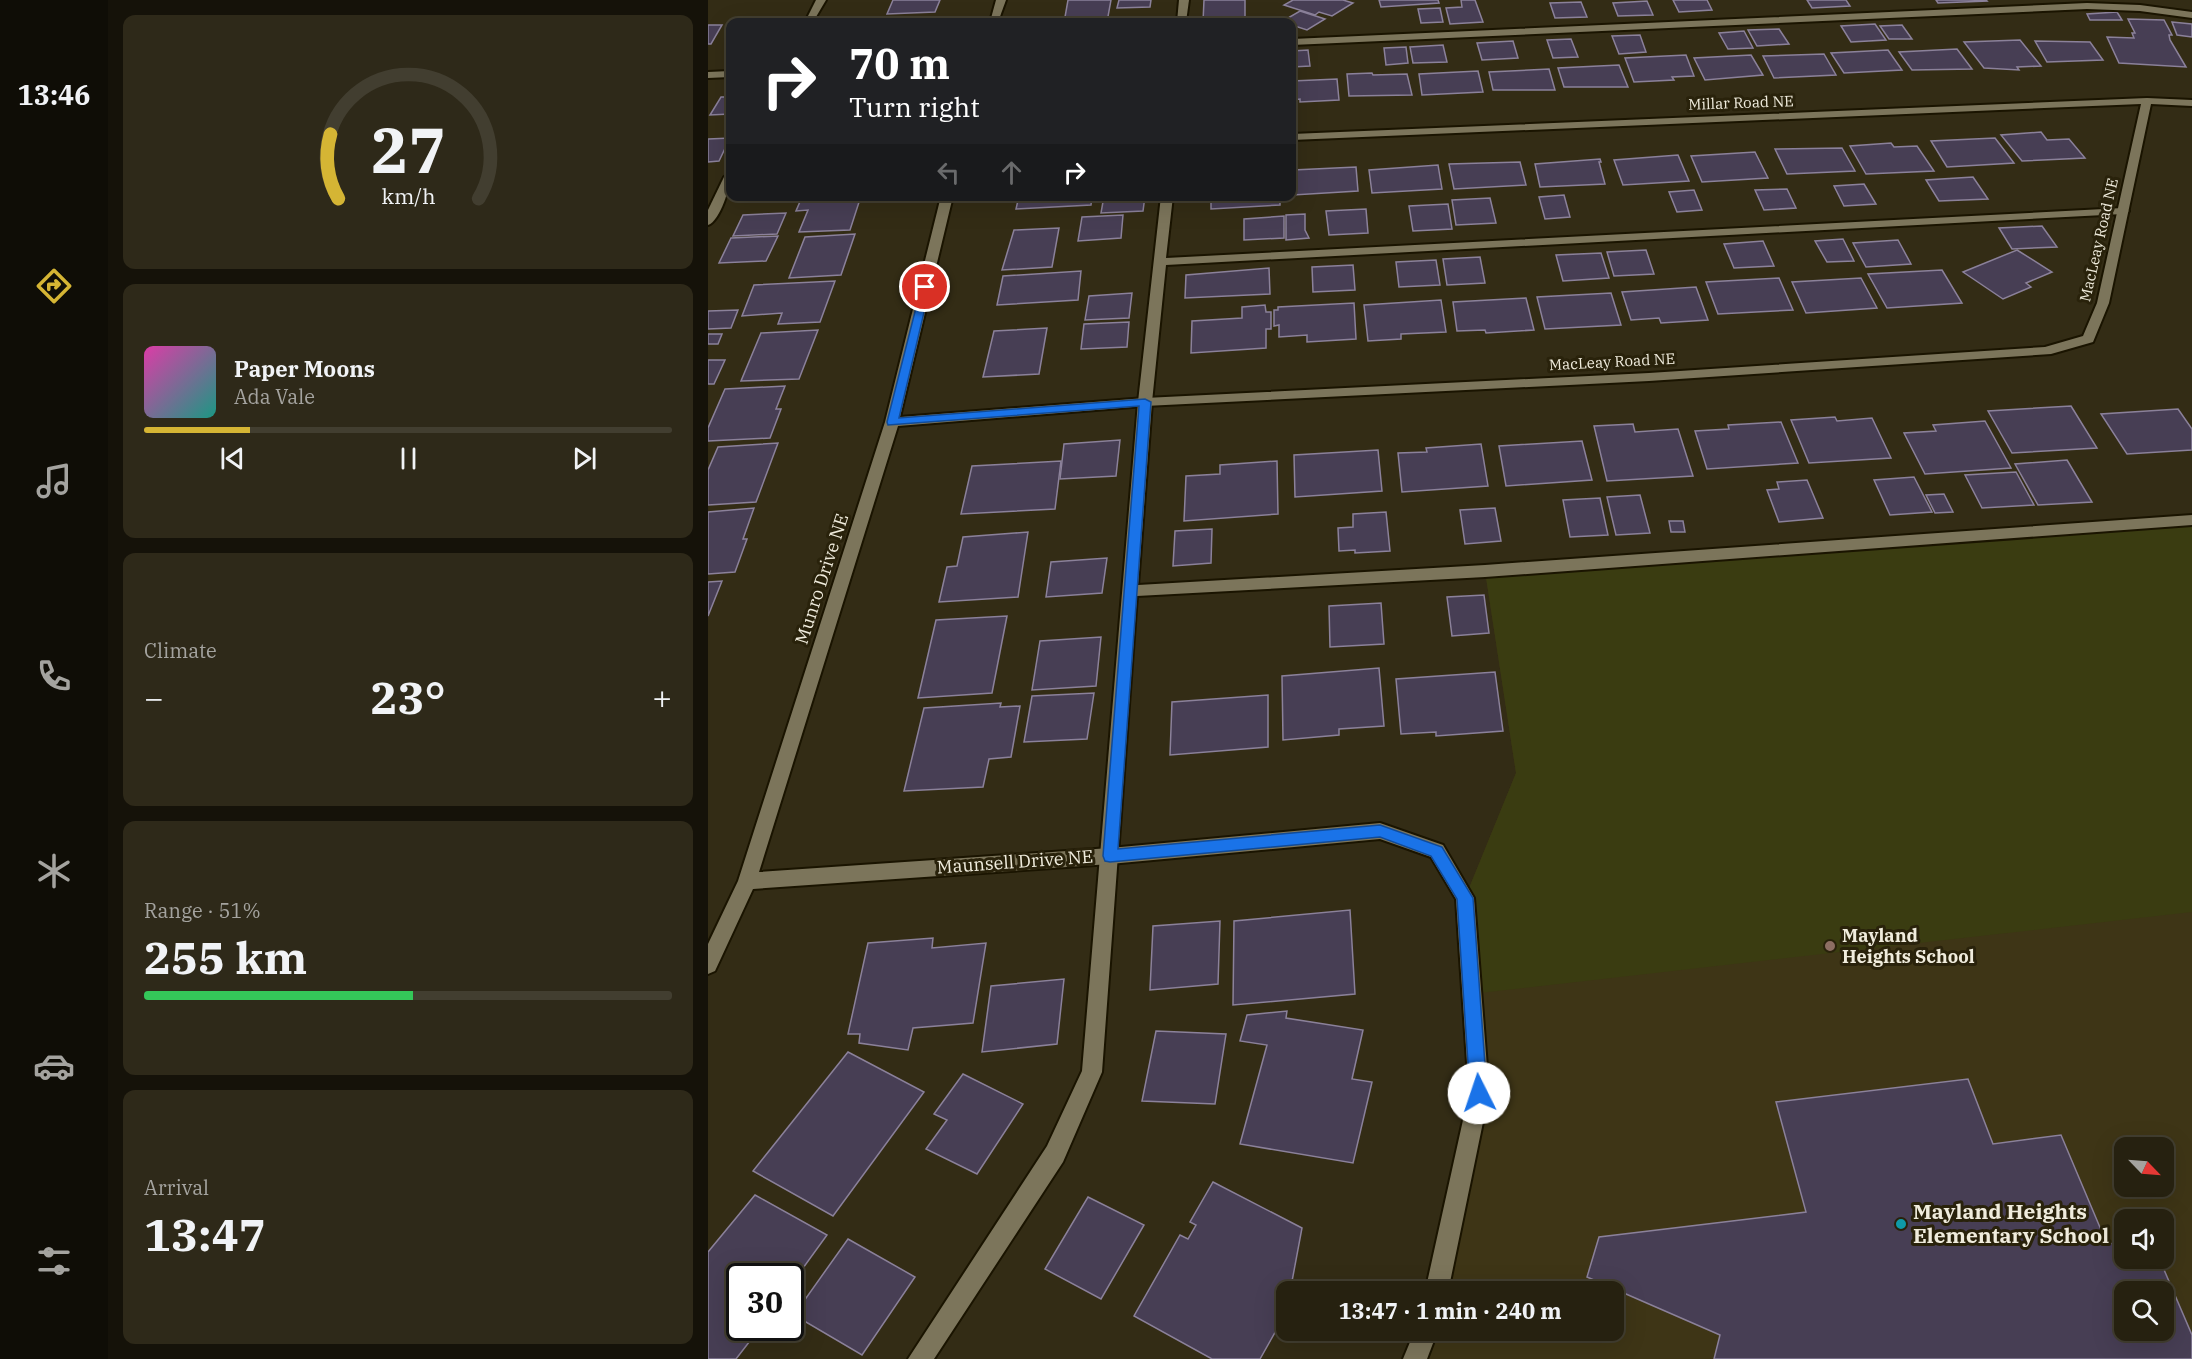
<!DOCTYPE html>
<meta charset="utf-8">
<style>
:root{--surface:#262110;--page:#2e2919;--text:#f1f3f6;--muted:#a4a39f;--line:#423e30;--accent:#d5b534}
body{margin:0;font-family:"IBM Plex Serif",serif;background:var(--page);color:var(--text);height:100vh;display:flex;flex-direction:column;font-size:22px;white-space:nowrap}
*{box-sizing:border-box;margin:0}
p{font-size:20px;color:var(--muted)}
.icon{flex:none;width:33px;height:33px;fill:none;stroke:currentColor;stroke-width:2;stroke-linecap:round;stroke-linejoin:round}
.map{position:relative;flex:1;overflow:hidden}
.side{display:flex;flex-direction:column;gap:15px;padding:15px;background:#151209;width:600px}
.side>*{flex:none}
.hud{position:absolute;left:18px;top:18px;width:570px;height:183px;border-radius:12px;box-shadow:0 6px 24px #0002,0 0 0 2px var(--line);background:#202124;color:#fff;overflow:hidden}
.needle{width:39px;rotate:115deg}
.buttons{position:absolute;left:1406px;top:1137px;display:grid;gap:12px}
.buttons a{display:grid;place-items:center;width:60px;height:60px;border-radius:12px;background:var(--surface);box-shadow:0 6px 24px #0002,0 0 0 2px var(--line);font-size:30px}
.speed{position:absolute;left:18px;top:1263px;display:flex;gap:12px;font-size:30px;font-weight:700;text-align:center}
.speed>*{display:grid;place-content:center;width:78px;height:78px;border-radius:50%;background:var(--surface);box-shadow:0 6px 24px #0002,0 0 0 2px var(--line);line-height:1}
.speed .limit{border:3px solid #111;border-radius:9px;background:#fff;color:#111}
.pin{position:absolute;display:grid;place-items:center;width:51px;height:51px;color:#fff;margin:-26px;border:3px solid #fff;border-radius:50%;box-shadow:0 2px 6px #0007}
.me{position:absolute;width:66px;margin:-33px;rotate:356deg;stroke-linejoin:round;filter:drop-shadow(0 0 4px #0008)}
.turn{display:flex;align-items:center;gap:21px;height:126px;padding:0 24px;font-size:27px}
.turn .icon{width:78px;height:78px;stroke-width:2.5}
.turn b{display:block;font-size:42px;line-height:51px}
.lanes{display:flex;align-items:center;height:57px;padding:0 24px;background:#0003;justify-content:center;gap:30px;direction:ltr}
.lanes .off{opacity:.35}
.big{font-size:45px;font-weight:800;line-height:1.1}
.side .tile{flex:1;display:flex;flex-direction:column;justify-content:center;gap:9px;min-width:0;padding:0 21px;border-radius:12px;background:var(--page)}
.side .dial{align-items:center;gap:0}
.dial svg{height:156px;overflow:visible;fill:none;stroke:var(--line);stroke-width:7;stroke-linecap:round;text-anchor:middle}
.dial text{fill:var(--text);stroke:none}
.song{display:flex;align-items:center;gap:18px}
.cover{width:72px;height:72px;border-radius:9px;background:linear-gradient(135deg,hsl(320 70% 55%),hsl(170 70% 35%))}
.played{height:6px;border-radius:3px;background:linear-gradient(90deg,var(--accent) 20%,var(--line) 20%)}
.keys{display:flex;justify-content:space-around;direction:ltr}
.heat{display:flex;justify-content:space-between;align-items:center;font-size:33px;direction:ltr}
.charge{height:9px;border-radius:4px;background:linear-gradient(90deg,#34c759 51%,var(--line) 0)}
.trip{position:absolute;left:568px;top:1281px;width:348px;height:60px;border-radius:12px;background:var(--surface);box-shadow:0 6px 24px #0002,0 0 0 2px var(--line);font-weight:800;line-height:60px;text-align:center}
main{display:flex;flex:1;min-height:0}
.menu{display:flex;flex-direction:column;width:108px;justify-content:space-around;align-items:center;background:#0f0d06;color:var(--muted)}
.menu .icon{width:42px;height:42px}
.menu .selected{color:var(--accent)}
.menu b{font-size:27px;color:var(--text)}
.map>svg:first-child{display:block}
</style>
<main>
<nav class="menu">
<b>13:46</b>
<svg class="icon selected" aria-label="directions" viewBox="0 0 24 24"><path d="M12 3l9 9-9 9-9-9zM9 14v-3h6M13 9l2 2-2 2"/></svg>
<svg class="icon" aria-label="music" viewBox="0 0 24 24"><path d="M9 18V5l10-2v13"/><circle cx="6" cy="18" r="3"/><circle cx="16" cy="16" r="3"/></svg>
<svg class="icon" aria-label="phone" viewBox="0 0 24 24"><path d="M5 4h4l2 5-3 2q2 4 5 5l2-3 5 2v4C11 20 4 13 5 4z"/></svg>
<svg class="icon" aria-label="climate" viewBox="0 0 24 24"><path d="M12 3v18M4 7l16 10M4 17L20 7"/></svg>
<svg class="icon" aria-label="car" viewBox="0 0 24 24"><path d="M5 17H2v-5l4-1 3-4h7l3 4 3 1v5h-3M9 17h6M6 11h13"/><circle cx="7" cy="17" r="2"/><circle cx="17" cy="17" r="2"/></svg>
<svg class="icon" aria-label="filters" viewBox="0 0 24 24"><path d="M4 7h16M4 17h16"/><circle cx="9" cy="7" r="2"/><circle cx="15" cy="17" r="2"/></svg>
</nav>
<section class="side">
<div class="tile dial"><svg viewBox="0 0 100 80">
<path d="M14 69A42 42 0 1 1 86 69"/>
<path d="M14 69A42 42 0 0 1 10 36" stroke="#d5b534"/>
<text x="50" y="56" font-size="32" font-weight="700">27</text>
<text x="50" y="72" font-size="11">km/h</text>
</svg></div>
<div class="tile">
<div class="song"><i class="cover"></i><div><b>Paper Moons</b><p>Ada Vale</p></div></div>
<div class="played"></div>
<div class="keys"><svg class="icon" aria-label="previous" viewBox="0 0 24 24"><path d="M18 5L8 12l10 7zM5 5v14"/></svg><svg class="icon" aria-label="pause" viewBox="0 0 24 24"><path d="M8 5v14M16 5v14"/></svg><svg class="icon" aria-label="next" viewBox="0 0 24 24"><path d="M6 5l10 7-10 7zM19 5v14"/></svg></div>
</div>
<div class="tile"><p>Climate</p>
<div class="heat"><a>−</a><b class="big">23°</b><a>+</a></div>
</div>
<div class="tile"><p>Range · 51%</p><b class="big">255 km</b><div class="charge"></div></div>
<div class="tile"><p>Arrival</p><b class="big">13:47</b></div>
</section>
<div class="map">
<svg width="1484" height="1359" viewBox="0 0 1484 1359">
<rect width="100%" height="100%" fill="#332c15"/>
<path fill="#3e3516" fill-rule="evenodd" d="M1484,520V1359H707L719,1331L906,1330V1292L728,1291L771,1093L757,898L808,773L777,571ZM1416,1148H1455V1186H1416ZM1416,1220H1455V1258H1416ZM1416,1292H1455V1330H1416Z"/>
<polygon fill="#3a3c11" points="1484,520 1484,912 763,994 757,898 808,773 777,571"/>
<g fill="#473e54" stroke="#8b819a" stroke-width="1.5" fill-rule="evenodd">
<polygon points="185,0 232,0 227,12 179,14"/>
<polygon points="360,0 403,0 399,22 362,22 363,17 357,17"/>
<polygon points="411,0 443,0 442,7 409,8"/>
<polygon points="496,0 537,0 537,21 495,22"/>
<polygon points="585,0 635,0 645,3 624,16 611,12 607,15 576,5"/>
<polygon points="671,0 730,0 731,3 673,7"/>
<polygon points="753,0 767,0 775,22 742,24 738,8 754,7"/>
<polygon points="965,0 999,0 1004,10 971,12"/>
<polygon points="1099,0 1138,0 1142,6 1104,8"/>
<polygon points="1228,0 1278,0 1279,1 1230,3"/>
<polygon points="939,1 945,15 910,16 905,3"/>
<polygon points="873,2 879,17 847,18 842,3"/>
<polygon points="732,8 735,22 713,23 710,9"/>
<polygon points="592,11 617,19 599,30 587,26 584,28 584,22 573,22"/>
<polygon points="1409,12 1414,20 1382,20 1379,14"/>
<polygon points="83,17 80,22 40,22 42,18"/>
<polygon points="232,18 231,22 171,22 172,20"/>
<polygon points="1420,19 1456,20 1464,35 1461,35 1462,40 1478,67 1411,63 1399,37 1426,38 1424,33 1427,33"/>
<polygon points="1464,22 1484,24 1484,37 1469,35"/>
<polygon points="1167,24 1178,40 1143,42 1133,26"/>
<polygon points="0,25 14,25 3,44 0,44"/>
<polygon points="1194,25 1204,39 1181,39 1172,26"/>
<polygon points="1071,29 1081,44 1049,46 1040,30"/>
<polygon points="1036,31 1045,48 1020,49 1011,33"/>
<polygon points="932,35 938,52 911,54 904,36"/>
<polygon points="863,39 870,57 845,58 839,40"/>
<polygon points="1312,40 1333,66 1309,67 1311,70 1276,68 1256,42"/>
<polygon points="805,41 810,58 774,60 769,43"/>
<polygon points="1327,41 1382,42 1395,60 1339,62"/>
<polygon points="735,45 739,62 705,63 702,47"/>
<polygon points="698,47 700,63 678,65 676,48"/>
<polygon points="1249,49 1264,69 1204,70 1191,52"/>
<polygon points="600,50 602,66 584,67 584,51"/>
<polygon points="1180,50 1194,70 1136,73 1123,53"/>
<polygon points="1116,54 1128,75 1066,78 1055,56"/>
<polygon points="978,55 986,76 964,77 966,80 926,82 917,58"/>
<polygon points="1043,55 1055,75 997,80 986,58"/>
<polygon points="911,65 920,87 856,87 850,68"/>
<polygon points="841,69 847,90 785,90 781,72"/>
<polygon points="770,71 775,92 714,95 711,74"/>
<polygon points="664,73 665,75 699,74 704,95 641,96 639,74"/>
<polygon points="629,79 631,100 592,102 592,99 584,100 584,81"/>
<polygon points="13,97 22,97 22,114 2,115"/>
<polygon points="1333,132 1339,140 1361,139 1377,158 1314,161 1293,135"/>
<polygon points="22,138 11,161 0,162 0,139"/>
<polygon points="1287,138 1306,163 1239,167 1223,141"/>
<polygon points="1183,143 1186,147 1209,146 1226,171 1158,174 1142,146"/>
<polygon points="1134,148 1147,171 1079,174 1067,149"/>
<polygon points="1047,152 1060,178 994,182 983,156"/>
<polygon points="970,155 981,181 915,185 906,160"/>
<polygon points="892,159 893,162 891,162 897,184 832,187 827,164"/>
<polygon points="812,162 818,185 746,189 741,164"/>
<polygon points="730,165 734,189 664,193 661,170"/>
<polygon points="648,167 650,191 585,195 585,170"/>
<polygon points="1265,177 1280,199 1231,201 1218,180"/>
<polygon points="1156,184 1168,204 1136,206 1126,186"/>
<polygon points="1079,189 1088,208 1056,210 1047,190"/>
<polygon points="986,190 994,210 969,212 961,192"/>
<polygon points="856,195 862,217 837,219 831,197"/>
<polygon points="153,196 142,230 91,232 100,210 88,211 94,197"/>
<polygon points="311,196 384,196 383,205 308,209"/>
<polygon points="396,196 437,196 435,211 393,213"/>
<polygon points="503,196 572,196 572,205 503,209"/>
<polygon points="782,198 788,223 748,225 744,200"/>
<polygon points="740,204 744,229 705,231 701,206"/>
<polygon points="658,209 660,233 621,235 618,211"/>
<polygon points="78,213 69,234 25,236 35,215"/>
<polygon points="597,214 597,230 601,238 578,240 578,215"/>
<polygon points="415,215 413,238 370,241 374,217"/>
<polygon points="576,216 576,238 536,240 536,219"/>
<polygon points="1334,226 1349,247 1304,249 1291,228"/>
<polygon points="351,228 344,267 294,270 306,230"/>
<polygon points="147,234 133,275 81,278 97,237"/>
<polygon points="70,236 58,261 11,263 23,238"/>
<polygon points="1135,239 1146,261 1119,262 1107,241"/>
<polygon points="1190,240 1203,264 1158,267 1145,243"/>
<polygon points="1055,241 1066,266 1026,268 1016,244"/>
<polygon points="938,250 946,274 906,276 899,252"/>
<polygon points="1309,250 1344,272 1318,283 1323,287 1295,299 1255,272"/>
<polygon points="893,253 901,278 855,281 848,255"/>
<polygon points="772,257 777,283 739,285 735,259"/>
<polygon points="728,260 732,285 691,287 688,262"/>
<polygon points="645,265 647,290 605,292 604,267"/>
<polygon points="561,268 562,294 477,298 478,275"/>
<polygon points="1234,270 1254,303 1179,308 1160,274"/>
<polygon points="373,271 370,300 289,305 295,276"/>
<polygon points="1071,278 1085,310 1010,314 998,282"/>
<polygon points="1153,278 1169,308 1098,313 1084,282"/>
<polygon points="127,281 112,322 70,324 74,313 34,316 46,285"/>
<polygon points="988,287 1000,320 953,323 951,318 923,320 914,292"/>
<polygon points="424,293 421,318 377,320 381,296"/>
<polygon points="903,293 913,325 837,329 829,297"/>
<polygon points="818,298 826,330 778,333 777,330 749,331 745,302"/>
<polygon points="733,300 738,332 693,334 693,339 660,341 656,305"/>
<polygon points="646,303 648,339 599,342 599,335 571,337 571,325 566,326 566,310 570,310 570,307"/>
<polygon points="557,305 558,312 563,312 563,329 558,329 558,348 483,353 484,321 534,318 534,307"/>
<polygon points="30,310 23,328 0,329 0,311"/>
<polygon points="421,322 419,347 373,349 376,324"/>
<polygon points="339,328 331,374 275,377 286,331"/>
<polygon points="110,330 91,379 33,381 53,333"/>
<polygon points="0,334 14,334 10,344 0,344"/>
<polygon points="0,360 17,360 6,384 0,384"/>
<polygon points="77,386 68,409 73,409 62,438 0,441 0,428 17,389"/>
<polygon points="1363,406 1389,448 1304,453 1280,411"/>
<polygon points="1470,409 1484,429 1484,450 1419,454 1393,414"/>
<polygon points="1127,417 1129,421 1164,418 1183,458 1101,463 1083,420"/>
<polygon points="1277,421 1303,468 1217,474 1196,433 1228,431 1225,425"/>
<polygon points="1073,422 1090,463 999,469 987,431 1021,429 1020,425"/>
<polygon points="925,424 927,432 970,429 985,476 899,481 886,426"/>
<polygon points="412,440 408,476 352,479 356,444"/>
<polygon points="874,441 884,480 798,486 791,446"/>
<polygon points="70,443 48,502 0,505 0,470 10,447"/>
<polygon points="773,444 780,486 694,492 690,453 719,452 718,448"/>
<polygon points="670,450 674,491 587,497 586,455"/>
<polygon points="1359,460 1384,502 1330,505 1307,464"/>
<polygon points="353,461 347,509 253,514 264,466"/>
<polygon points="569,461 570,514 476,521 478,476 512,474 512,465"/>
<polygon points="1308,472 1326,505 1274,508 1257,475"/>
<polygon points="1206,477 1224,512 1182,515 1166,480"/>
<polygon points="1099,480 1115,518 1071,522 1059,490 1071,489 1069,482"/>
<polygon points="1236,494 1245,512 1227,513 1218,495"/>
<polygon points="932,495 942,533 908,535 899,497"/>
<polygon points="892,498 900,535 862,537 855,500"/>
<polygon points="46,508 35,539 39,539 27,572 0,574 0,512"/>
<polygon points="787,508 793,541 757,544 752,510"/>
<polygon points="678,512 682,551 647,553 647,550 631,551 630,528 645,527 645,514"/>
<polygon points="961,521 975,521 977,532 963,532"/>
<polygon points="504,529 503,563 465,566 467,531"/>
<polygon points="320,532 310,597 231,602 239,567 249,566 255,537"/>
<polygon points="399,558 394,593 338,597 343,562"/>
<polygon points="14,581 0,616 0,582"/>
<polygon points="776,595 781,633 744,636 739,597"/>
<polygon points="673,603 676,644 622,647 621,606"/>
<polygon points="299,616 284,693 210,698 228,620"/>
<polygon points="393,637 388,686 324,690 332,641"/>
<polygon points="671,668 676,726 631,729 631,735 575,740 574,676"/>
<polygon points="787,672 795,731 728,736 728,732 693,734 688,679"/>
<polygon points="386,693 379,739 316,742 324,696"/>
<polygon points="560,695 560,747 462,755 464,702"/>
<polygon points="293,703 292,707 312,706 303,757 281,759 275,787 196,791 216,708"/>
<polygon points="642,910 647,994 525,1005 526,921"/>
<polygon points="512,921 510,984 442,990 445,926"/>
<polygon points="225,938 224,948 278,943 265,1023 205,1028 200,1050 151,1043 152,1034 140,1034 160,943"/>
<polygon points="356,979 349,1044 274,1052 283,986"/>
<polygon points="579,1011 578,1018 655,1030 644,1079 664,1082 645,1163 532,1144 559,1045 532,1041 539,1015"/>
<polygon points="448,1031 518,1034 507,1104 434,1101"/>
<polygon points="140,1052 216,1092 125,1216 45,1171"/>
<polygon points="255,1074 315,1104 269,1174 218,1149 239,1120 226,1114"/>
<path d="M1260,1079L1285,1144L1353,1135L1399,1244L1416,1242V1258H1451L1484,1335V1359H1006L1012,1335L879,1277L891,1237L1098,1212L1068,1102ZM1416,1292H1455V1330H1416Z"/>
<polygon points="505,1182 594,1228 582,1292 579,1292 578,1313 552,1359 504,1359 426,1316 472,1235 480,1239 488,1225 482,1222"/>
<polygon points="47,1195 119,1235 82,1286 82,1276 32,1276 32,1328 52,1328 28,1359 0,1359 0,1252"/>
<polygon points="380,1197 436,1225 393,1299 337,1269"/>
<polygon points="140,1239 207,1277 154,1355 86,1315"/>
</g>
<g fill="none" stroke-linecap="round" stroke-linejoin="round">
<g stroke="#1a1400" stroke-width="4">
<g id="service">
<polygon points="108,0 118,0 105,22 97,22"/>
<polygon points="471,0 481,0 478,22 469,22"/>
<polygon points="1379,3 1432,5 1484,12 1484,18 1432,11 1379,9 584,45 584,39"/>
<path d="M22,174C23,186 12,221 0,225V210L16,177Z"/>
<polygon points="453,196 465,196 458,258 1415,208 1421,211 1415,214 458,265 444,402 430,585 777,565 1484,515 1484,525 777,577 429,596 394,1072 355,1162 226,1359 200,1359 339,1146 374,1071 430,402"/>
</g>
</g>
<g stroke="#1a1400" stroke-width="4">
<g id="minor">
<polygon points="288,0 298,0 290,22 282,22"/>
<polygon points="22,71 22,77 0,78 0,72"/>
<polygon points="1439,98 1484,100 1484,106 1443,104 1401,303 1385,342 1343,354 941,381 437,406 190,426 51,872 402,848 672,823 735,845 766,898 781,1093 740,1292 717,1292 761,1093 748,899 723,857 672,839 402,864 45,889 7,971 0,974 0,944 30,881 177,422 233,196 245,196 192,417 437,398 941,373 1337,347 1375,336 1389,303 1433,104 584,140 584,134"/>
<polygon points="707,1330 730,1330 719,1359 695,1359"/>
</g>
</g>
<use href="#service" fill="#7c755b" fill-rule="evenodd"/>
<use href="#minor" fill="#7c755b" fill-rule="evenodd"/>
</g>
<polygon fill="#1a73e8" stroke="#114b97" stroke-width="1.5" points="214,284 222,287 191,418 437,399 443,402 410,849 672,825 734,847 765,898 779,1093 777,1099 771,1101 765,1099 762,1093 749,899 723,856 672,837 402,862 397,861 395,856 431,406 180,425 179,422"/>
<circle fill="#8d6e63" stroke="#29220b" stroke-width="2" cx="1122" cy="946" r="6"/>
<circle fill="#0f9aa8" stroke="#29220b" stroke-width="2" cx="1193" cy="1224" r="6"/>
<g text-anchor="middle" stroke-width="6" stroke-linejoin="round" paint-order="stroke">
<g font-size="15" fill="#f0ecdd" stroke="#29220b">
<text transform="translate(1033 103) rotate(-2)" y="5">Millar Road NE</text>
<text transform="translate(1391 240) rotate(-77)" y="5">MacLeay Road NE</text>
<text transform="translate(904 362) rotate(-3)" y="5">MacLeay Road NE</text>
</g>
<g font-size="18" fill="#f0ecdd" stroke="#29220b">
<text transform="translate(114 579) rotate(-72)" y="6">Munro Drive NE</text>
<text transform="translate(307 862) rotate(-4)" y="6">Maunsell Drive NE</text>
</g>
<g font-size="18" font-weight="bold" fill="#f0ecdd" stroke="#29220b" text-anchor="start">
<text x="1134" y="942">Mayland<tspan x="1134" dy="21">Heights School</tspan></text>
</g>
<g font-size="21" font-weight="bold" fill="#f0ecdd" stroke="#29220b" text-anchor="start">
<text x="1205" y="1219">Mayland Heights<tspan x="1205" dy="24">Elementary School</tspan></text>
</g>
</g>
</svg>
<div class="buttons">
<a><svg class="needle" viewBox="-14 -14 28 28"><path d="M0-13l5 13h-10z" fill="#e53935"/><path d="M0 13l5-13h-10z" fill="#a4a39f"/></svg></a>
<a><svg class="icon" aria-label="sound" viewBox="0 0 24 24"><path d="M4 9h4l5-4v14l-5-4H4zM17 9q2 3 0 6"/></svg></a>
<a><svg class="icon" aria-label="search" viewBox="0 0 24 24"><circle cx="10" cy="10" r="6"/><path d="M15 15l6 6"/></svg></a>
</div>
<div class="speed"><div class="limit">30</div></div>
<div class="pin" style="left:217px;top:287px;background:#d93025"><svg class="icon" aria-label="arrive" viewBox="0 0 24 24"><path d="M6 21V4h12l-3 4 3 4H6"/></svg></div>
<svg class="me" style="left:771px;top:1093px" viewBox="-20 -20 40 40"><circle r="19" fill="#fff"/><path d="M0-13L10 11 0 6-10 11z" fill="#1a73e8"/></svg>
<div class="trip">13:47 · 1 min · 240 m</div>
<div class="hud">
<div class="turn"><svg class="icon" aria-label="right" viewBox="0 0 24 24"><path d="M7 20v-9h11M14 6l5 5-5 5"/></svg><div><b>70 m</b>Turn right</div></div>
<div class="lanes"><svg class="icon off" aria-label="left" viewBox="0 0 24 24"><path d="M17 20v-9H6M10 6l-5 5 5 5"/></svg><svg class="icon off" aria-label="ahead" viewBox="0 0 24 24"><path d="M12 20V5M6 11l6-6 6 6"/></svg><svg class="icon" aria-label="right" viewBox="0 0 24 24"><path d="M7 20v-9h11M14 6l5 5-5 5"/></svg></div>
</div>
</div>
</main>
